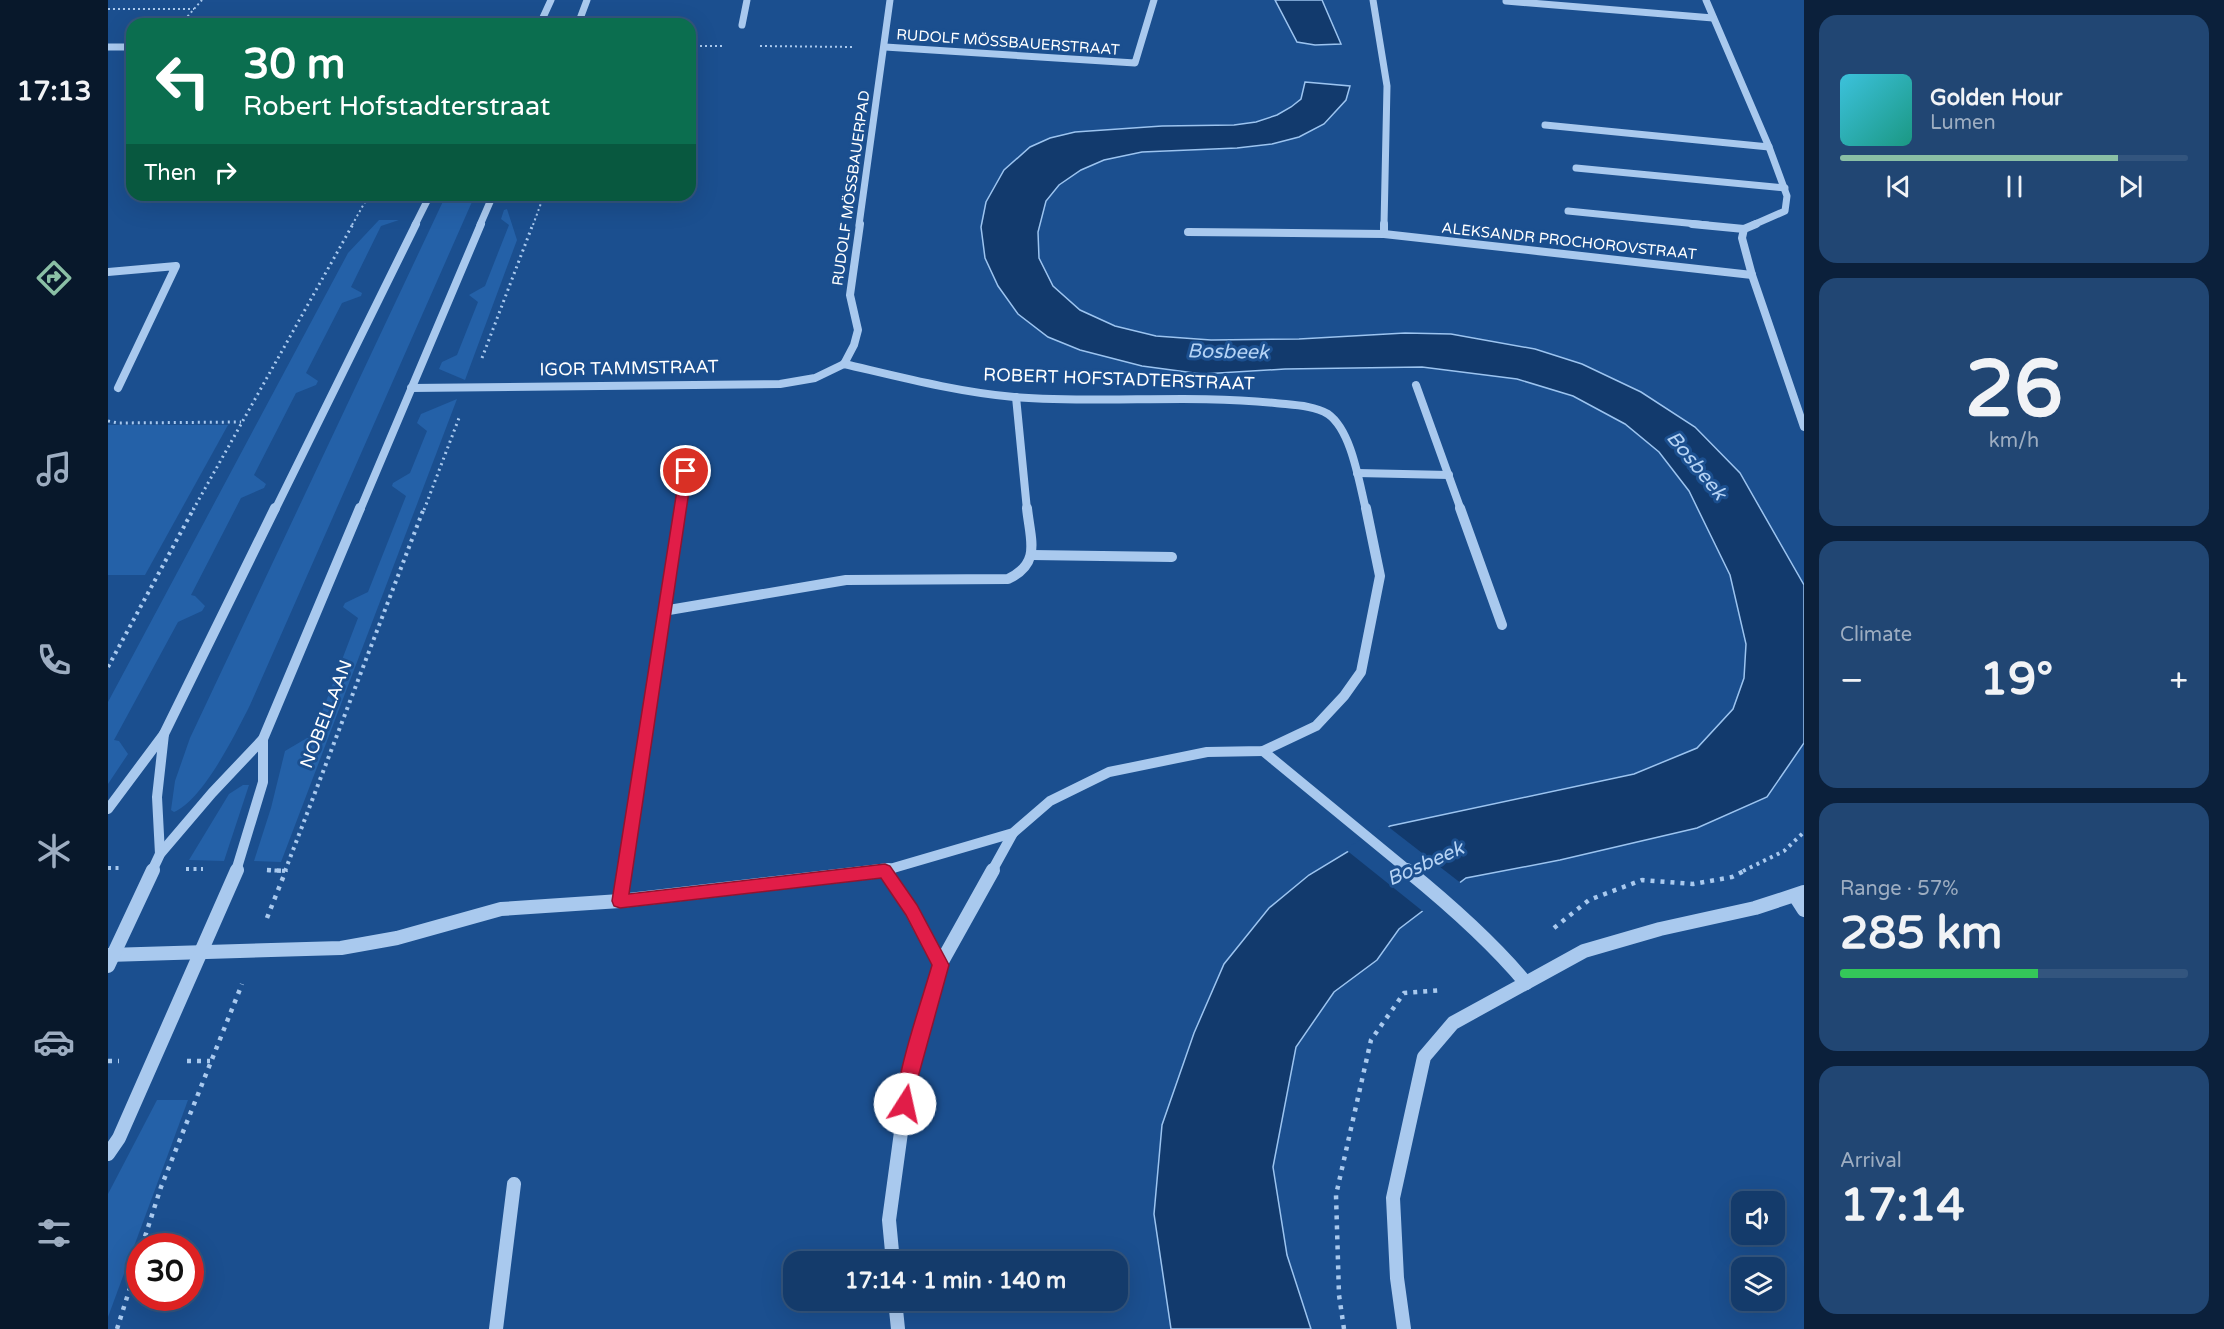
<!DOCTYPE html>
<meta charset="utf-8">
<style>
:root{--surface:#143b6b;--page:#214673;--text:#f1f3f6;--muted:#9dadc1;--line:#33557e;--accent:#8abfa5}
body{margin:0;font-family:"Varela Round",sans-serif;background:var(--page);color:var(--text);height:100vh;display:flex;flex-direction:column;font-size:22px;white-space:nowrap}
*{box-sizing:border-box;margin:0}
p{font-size:20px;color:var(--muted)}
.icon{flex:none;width:33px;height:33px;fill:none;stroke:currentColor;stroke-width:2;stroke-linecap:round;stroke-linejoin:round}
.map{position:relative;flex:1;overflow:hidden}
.sheet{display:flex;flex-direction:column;gap:15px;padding:15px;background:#0b203b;width:420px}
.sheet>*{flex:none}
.banner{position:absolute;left:18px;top:18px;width:570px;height:183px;border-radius:18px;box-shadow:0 6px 24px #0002,0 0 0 2px var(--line);background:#0b6e4f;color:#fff;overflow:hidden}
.fabs{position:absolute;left:1623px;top:1191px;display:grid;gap:12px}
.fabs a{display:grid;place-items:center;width:54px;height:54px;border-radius:12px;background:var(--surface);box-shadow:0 6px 24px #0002,0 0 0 2px var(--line);font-size:30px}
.speed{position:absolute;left:18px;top:1233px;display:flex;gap:12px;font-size:30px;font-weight:700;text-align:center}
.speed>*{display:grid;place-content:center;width:78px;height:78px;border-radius:50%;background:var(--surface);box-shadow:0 6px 24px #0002,0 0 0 2px var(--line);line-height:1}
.speed .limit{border:9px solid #d22;background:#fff;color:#111}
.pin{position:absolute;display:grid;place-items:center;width:51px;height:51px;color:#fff;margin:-26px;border:3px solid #fff;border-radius:50%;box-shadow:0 2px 6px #0007}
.me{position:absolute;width:66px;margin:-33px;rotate:10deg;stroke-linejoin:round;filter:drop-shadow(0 0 4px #0008)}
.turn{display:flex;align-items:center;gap:21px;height:126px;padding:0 18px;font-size:27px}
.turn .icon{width:78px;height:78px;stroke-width:2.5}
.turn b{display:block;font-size:42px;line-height:51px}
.then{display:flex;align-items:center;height:57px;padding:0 18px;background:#0003;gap:12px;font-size:22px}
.big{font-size:45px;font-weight:700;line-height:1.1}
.sheet .card{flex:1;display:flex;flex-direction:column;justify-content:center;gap:9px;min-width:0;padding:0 21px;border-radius:18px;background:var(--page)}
.sheet .dial{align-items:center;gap:0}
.dial b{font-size:78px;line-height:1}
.song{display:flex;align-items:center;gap:18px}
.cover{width:72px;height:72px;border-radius:9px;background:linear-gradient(135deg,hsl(190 70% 55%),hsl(170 70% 35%))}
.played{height:6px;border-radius:3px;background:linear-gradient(90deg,var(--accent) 80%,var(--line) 80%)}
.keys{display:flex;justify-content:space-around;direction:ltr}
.heat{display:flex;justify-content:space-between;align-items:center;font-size:33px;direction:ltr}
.charge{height:9px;border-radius:4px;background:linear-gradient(90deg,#34c759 57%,var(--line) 0)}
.trip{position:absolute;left:675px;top:1251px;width:345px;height:60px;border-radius:18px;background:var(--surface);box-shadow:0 6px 24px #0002,0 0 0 2px var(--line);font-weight:700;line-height:60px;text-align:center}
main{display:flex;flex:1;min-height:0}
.menu{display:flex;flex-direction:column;width:108px;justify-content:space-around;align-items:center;background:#08182b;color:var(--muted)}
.menu .icon{width:42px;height:42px}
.menu .active{color:var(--accent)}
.menu b{font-size:27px;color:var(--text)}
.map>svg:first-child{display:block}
</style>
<main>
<nav class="menu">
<b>17:13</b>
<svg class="icon active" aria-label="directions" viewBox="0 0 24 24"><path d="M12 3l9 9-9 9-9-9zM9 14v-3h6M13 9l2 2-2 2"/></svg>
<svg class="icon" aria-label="music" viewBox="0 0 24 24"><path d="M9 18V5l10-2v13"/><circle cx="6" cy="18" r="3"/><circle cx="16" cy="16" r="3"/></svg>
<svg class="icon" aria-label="phone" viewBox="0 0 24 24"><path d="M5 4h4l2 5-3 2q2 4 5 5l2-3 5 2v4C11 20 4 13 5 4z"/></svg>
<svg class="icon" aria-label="climate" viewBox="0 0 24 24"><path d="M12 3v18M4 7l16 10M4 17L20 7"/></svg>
<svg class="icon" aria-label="car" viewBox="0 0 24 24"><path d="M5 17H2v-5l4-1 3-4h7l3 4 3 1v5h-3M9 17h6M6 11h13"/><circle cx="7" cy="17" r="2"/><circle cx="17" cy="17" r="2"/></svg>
<svg class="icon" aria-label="filters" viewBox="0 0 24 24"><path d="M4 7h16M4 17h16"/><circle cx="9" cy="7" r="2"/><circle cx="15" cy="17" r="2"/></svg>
</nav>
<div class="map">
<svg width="1696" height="1329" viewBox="0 0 1696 1329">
<rect width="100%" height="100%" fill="#1b4f8f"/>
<g fill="#2461a8">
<path d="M338,195H367L142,705C128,733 95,800 66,812L63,810L67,781L82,738Z"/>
<polygon points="399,209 409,240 357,380 331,369 334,362 349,355 370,302 361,295 377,286 401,225 393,219 396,210"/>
<polygon points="271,220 291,220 273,226 243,287 254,293 253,296 234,303 198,373 210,381 208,385 188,393 146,475 158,484 156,488 133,498 83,595 87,596 97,606 94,611 70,622 6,740 11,741 20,754 0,784 0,702 240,253"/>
<polygon points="349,399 173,862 146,861 163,808 177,751 199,738 204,738 250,618 235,607 237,603 260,592 298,496 284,486 285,483 302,473 319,431 309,423 313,414"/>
<polygon points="0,425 120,425 37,575 0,575"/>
<polygon points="135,785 141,785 116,861 81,860 121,794"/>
<polygon points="49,1100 80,1100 0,1317 0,1194"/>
</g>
<g fill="#123a6d" stroke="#9cc4f0" stroke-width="1.5">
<polygon points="1167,0 1214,0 1233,44 1207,45 1189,42"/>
<polygon points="1197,82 1242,86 1238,100 1216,124 1191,137 1164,144 1129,148 1034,152 996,160 973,170 951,185 938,201 930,232 931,258 945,286 972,310 1007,326 1048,336 1103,340 1191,339 1297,333 1343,334 1427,349 1474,364 1533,392 1587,427 1632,473 1696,585 1696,743 1659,797 1589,828 1452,860 1358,878 1291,929 1269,960 1226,992 1188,1047 1165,1167 1179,1255 1203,1329 1063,1329 1046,1214 1054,1125 1086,1033 1116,964 1161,908 1201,875 1282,826 1526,774 1589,748 1625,709 1636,678 1638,644 1622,575 1581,491 1551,452 1517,424 1465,396 1409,379 1314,367 1177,369 1094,374 1034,366 972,350 940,337 910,314 890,286 877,258 873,227 878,202 896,170 922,147 942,138 967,132 1054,126 1126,125 1148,122 1169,115 1183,107 1193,99"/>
</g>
<polygon fill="#1b4f8f" points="1278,825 1354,884 1317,913 1237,849"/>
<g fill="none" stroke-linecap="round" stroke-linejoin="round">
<g stroke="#a9c9ee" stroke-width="2" stroke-dasharray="2 3" stroke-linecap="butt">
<polyline points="0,9 86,9"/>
<polyline points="73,24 94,0"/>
<polyline points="582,46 614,46"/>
<polyline points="652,46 746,47"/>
<polyline points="244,225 261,195"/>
<polyline points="425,225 436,195"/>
</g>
<g stroke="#a9c9ee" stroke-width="3" stroke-dasharray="2 4" stroke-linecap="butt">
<polyline points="374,358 425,224"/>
<polyline points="0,421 10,423 133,422"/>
<polyline points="85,510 245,224"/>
<polyline points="316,510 351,418"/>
</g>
<g stroke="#a9c9ee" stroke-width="4" stroke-dasharray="3 4.5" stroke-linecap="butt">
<polyline points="0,667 86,508"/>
<polyline points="0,868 11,868"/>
<polyline points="78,869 95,869"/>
<polyline points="159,870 177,871"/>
<polyline points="177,871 316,508"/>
<polyline points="1635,871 1676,851 1696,832"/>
</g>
<g stroke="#a9c9ee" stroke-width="4.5" stroke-dasharray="4 6" stroke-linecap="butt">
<polyline points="159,870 177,871"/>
<polyline points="159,918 178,870"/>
<polyline points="1446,928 1481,900 1534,880 1585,884 1624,877 1638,870"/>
<polyline points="0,1061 11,1061"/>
<polyline points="79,1061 102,1061"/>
<polyline points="34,1246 53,1187 134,984"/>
<polyline points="9,1329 32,1256"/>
<polyline points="1236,1329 1231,1295 1228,1195 1263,1040 1296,993 1335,990"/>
</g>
<g stroke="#a9c9ee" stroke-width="7">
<polyline points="1265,0 1279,86 1276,225"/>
<polyline points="1598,0 1661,147 1679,196 1677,211 1645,225"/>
<polyline points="1398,1 1605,18"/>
<polyline points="432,24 443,0"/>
<polyline points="470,24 479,0"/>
<polyline points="634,25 639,0"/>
<polyline points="0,47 24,47"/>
<polyline points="777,47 1027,63 1046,0"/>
<polyline points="1437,125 1661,147"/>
<polyline points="1468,168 1677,188"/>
<polyline points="1460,211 1599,225"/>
<polyline points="307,225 322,195"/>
<polyline points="372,225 385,195"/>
<polyline points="751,225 782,0"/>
</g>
<g stroke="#a9c9ee" stroke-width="8">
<polyline points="1584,224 1636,229"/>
<polyline points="1648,224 1636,229 1634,238 1644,275 1696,427"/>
<polyline points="1080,232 1276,234 1644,275"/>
<polyline points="1276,234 1276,224"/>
<polyline points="0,272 68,266 10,388"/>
<polyline points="736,364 746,345 750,330 742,295 752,224"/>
<path d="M736,364C792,377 849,392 906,397C993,404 1080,394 1167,403C1183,405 1205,405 1220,414C1244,431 1251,483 1258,510"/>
<polyline points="1308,385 1353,510"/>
<polyline points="303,388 672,384 707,378 736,364"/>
<polyline points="908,397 919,510"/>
<polyline points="1249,473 1341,475"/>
<polyline points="167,510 308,224"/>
<polyline points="252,510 373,224"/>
<polyline points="572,510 578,471"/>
</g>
<g stroke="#a9c9ee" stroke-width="10">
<polyline points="1352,508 1394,625"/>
<polyline points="924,555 1064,557"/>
<polyline points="555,611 572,508"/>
<polyline points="1155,751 1301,871"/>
<polyline points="0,809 56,734 167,508"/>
<polyline points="52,854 49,797 56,734"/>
<polyline points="44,871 52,854 104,793 155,739 252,508"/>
<polyline points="128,871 155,782 155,739"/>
<path d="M516,871L555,611L738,580L900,579C934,563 922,539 919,508"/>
<polyline points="775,871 905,833 942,801 1001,772 1099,752 1155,751 1208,726 1236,696 1253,672 1272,576 1258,508"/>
<polyline points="884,871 905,833"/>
</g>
<g stroke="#a9c9ee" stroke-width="14">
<path d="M1299,870C1342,905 1383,941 1418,983"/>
<polyline points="777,871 803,910 832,965 800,1081 781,1220 785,1262"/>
<polyline points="1687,896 1696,910"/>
<polyline points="512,901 517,870"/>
<polyline points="0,955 233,948 289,938 393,909 512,901 781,870"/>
<polyline points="832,965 885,870"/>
<polyline points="0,966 45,870"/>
<polyline points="0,1154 11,1138 129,870"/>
<polyline points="787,1300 790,1329"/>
<polyline points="388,1329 406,1184"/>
<polyline points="1296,1329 1289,1278 1285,1198 1316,1057 1345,1023 1476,951 1552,929 1647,908 1696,892"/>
</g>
</g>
<path fill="#e11d48" stroke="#92132f" stroke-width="1.5" d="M578,467L584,471L521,894L777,864L782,866L809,905L841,965L809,1081L803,1110L797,1112L790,1110C782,1090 817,991 824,965L798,915L773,878L512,908L506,906L504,901L572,471Z"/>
<g text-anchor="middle" stroke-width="6" stroke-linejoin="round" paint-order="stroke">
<g font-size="15" fill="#fff" stroke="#1b4f8f">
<text transform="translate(900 42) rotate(4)" y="5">RUDOLF MÖSSBAUERSTRAAT</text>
<text transform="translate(743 188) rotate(-82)" y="5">RUDOLF MÖSSBAUERPAD</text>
<text transform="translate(1461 241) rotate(6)" y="5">ALEKSANDR PROCHOROVSTRAAT</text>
</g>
<g font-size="18" fill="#fff" stroke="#1b4f8f">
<text transform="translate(521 368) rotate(-1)" y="6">IGOR TAMMSTRAAT</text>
<text transform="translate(1011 379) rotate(2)" y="6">ROBERT HOFSTADTERSTRAAT</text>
<text transform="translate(218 714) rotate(-69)" y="6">NOBELLAAN</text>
</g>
<g font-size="20" font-style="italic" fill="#b5d3f5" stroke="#1b4f8f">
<text transform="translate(1120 351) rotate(1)" y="7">Bosbeek</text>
<text transform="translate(1589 465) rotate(51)" y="7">Bosbeek</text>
<text transform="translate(1317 863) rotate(-24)" y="7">Bosbeek</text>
</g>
</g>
</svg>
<div class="fabs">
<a><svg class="icon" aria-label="sound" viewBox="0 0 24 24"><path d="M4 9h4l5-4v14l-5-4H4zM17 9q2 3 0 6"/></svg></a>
<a><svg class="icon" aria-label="layers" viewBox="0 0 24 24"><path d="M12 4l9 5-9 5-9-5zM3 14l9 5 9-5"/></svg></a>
</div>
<div class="speed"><div class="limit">30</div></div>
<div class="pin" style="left:578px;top:471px;background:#d93025"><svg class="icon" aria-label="arrive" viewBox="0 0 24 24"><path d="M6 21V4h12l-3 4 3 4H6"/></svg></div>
<svg class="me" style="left:797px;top:1104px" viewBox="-20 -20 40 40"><circle r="19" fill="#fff"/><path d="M0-13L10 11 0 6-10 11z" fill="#e11d48"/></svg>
<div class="trip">17:14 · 1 min · 140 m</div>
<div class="banner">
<div class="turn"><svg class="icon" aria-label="left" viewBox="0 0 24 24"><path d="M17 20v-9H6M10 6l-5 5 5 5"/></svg><div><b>30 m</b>Robert Hofstadterstraat</div></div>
<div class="then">Then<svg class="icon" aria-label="right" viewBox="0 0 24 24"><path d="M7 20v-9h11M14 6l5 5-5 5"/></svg></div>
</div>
</div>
<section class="sheet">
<div class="card">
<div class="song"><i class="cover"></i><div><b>Golden Hour</b><p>Lumen</p></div></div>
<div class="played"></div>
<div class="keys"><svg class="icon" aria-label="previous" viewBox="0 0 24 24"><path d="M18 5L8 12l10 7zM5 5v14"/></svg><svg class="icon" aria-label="pause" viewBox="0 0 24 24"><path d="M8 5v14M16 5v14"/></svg><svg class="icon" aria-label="next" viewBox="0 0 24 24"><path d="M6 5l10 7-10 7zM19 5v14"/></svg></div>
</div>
<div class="card dial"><b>26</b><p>km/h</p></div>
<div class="card"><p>Climate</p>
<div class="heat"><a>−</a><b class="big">19°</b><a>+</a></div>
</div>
<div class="card"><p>Range · 57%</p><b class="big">285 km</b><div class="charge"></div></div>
<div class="card"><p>Arrival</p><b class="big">17:14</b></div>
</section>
</main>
